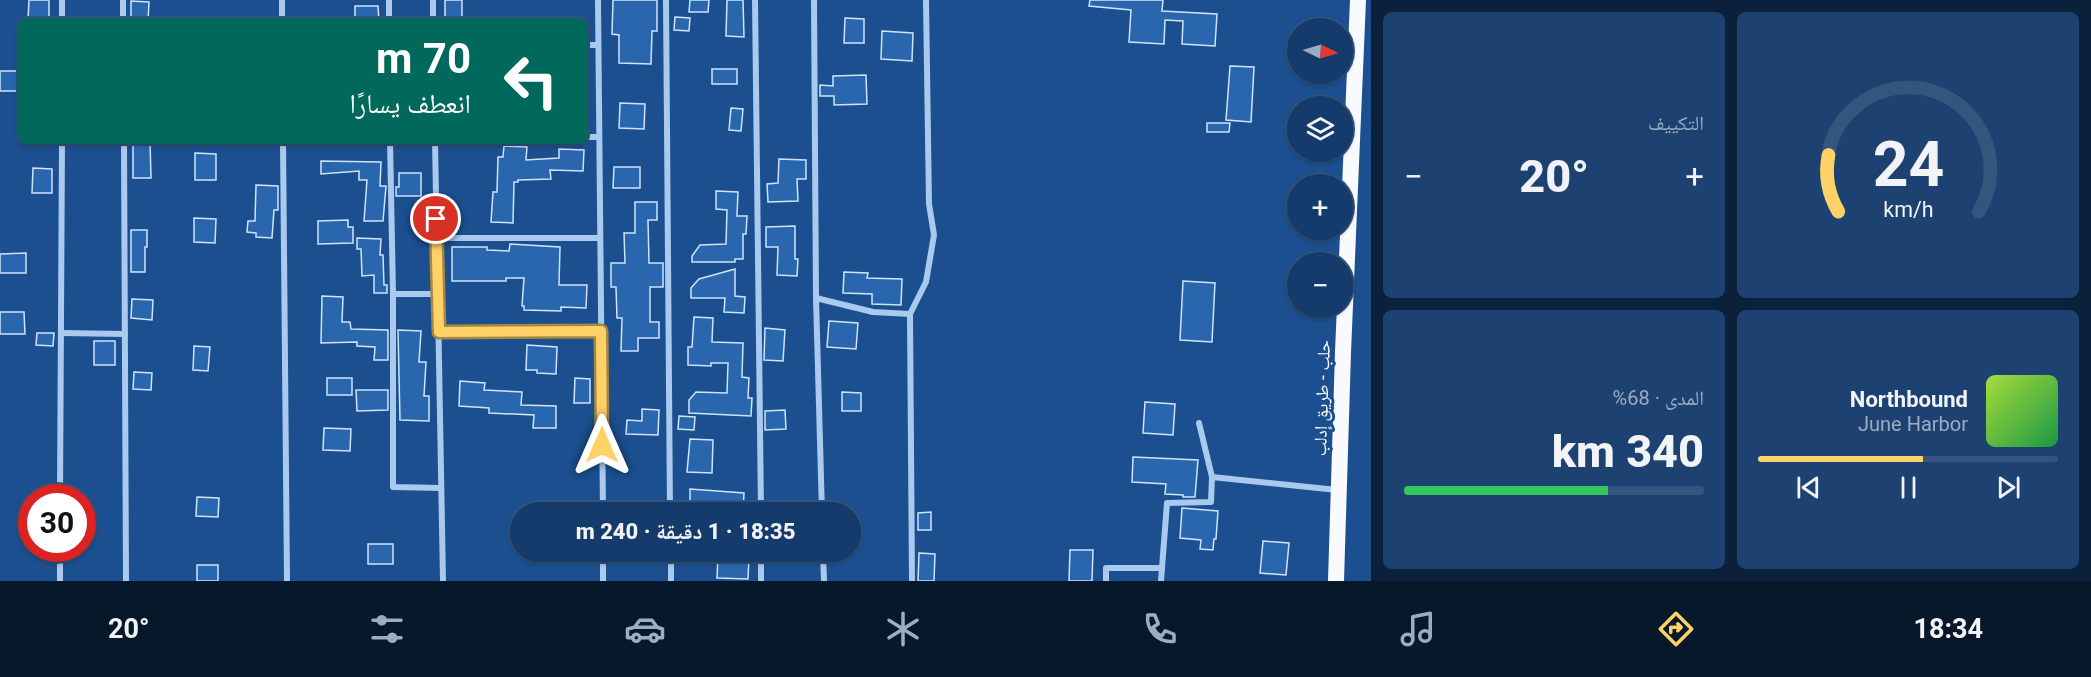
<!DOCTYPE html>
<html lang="ar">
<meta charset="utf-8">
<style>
:root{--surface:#143b6b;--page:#1d4271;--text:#f1f3f6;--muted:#9dadc1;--line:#33557e;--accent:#ffd166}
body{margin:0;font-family:Roboto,"Noto Naskh Arabic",sans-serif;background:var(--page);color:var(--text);direction:rtl;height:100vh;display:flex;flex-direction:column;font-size:22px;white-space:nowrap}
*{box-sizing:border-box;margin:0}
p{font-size:20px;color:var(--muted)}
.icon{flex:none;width:33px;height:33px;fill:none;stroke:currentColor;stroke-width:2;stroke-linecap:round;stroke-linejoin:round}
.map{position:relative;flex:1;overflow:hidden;direction:ltr}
.panel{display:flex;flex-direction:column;gap:12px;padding:12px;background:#0b203b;width:720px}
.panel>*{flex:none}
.hud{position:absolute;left:18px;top:18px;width:570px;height:126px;border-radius:9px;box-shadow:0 2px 4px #0004,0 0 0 2px var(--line);direction:rtl;background:#00695c;color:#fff;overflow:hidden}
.needle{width:39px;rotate:95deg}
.fabs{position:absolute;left:1287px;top:18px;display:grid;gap:12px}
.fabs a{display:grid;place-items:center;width:66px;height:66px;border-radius:50%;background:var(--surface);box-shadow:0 2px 4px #0004,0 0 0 2px var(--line);font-size:30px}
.speed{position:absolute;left:18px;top:484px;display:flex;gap:12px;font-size:30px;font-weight:700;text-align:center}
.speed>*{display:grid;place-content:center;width:78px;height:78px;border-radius:50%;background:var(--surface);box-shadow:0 2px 4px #0004,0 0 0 2px var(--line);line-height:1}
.speed .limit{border:9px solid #d22;background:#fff;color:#111}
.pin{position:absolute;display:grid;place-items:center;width:51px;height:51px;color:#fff;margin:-26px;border:3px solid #fff;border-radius:50%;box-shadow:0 2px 6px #0007}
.me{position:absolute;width:66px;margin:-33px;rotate:0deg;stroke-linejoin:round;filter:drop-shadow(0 0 4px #0008)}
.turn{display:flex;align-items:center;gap:21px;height:126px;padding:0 18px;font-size:27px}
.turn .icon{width:78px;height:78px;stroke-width:2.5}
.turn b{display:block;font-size:42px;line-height:51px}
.big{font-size:45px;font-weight:800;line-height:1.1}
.panel .tile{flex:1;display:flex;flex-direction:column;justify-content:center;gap:9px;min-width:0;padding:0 21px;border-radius:9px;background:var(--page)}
.panel .dial{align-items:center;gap:0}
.dial svg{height:156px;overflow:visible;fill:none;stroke:var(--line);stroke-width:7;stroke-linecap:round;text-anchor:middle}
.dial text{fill:var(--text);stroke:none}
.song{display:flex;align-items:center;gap:18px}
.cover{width:72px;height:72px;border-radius:9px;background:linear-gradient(135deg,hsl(80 70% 55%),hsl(140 70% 35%))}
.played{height:6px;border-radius:3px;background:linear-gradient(90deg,var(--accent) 55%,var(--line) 55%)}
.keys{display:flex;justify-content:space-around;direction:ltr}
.heat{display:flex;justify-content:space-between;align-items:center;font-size:33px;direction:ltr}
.charge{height:9px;border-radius:4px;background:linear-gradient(90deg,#34c759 68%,var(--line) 0)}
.panel .tiles{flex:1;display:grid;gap:12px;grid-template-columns:repeat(2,1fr)}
.trip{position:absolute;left:510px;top:502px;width:351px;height:60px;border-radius:30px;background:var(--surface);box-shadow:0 2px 4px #0004,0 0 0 2px var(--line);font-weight:800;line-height:60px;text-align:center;direction:rtl}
.tab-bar{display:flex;height:96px;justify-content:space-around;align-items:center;background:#08182b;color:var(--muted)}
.tab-bar .icon{width:42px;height:42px}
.tab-bar .selected{color:var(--accent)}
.tab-bar b{font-size:27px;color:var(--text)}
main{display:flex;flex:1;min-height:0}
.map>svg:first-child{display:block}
</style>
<main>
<section class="panel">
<div class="tiles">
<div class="tile dial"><svg viewBox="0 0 100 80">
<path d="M14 69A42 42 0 1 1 86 69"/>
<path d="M14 69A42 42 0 0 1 9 40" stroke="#ffd166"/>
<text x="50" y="56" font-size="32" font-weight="700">24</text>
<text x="50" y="72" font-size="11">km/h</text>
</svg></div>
<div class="tile"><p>التكييف</p>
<div class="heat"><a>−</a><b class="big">20°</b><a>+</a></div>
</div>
<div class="tile">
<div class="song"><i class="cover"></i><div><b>Northbound</b><p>June Harbor</p></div></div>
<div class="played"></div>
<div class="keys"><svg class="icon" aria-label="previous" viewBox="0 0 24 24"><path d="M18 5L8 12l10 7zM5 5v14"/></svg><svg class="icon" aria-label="pause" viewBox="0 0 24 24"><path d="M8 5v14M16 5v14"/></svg><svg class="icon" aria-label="next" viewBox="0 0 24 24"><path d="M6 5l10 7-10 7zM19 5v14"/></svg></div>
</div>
<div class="tile"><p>المدى · 68%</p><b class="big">340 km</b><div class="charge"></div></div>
</div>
</section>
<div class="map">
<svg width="1371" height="581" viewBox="0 0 1371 581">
<rect width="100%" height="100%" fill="#1b4f8f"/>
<g fill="#2a66ad" stroke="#cfe3fa" stroke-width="1.5">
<polygon points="29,0 49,0 49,21 28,21"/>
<rect x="445" y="0" width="17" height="21"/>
<polygon points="613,0 657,0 657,31 652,31 651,64 619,63 619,35 612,34"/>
<polygon points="690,0 709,0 708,12 689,12"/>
<polygon points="727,0 743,0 744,37 726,36"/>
<polygon points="1090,0 1163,0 1162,11 1217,14 1215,46 1182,44 1183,21 1165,20 1164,44 1129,42 1131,10 1089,6"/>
<polygon points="131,1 149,2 148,21 131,21"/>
<polygon points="355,6 378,6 379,21 355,21"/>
<polygon points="675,17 690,18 689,31 674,30"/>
<polygon points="845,18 864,19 864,43 844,43"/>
<polygon points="882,31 913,33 912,61 881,59"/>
<polygon points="1230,66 1254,67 1251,122 1226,120"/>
<rect x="712" y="69" width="25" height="15"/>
<rect x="0" y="71" width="21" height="20"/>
<polygon points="866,75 867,104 834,105 834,96 820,96 820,85 833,86 833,76"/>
<polygon points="620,103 645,104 644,129 619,128"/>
<polygon points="731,108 743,109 741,131 729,130"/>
<polygon points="1207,123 1230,123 1229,132 1207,132"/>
<polygon points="133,141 150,141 151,178 133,178"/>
<polygon points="504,146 527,147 526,160 559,158 559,149 584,150 583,171 550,170 551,179 518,180 518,182 514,182 513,223 491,222 493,192 497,192 498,157 503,157"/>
<polygon points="195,153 216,154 216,180 195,180"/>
<polygon points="779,159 806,160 806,179 797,179 798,201 768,202 767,184 778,183"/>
<polygon points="321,161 381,162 380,186 386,186 383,221 364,221 367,180 359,180 359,171 321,174"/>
<polygon points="614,167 640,167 640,188 613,188"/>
<polygon points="33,168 52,169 52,193 32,193"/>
<polygon points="399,173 421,173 421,196 396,196 396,187 399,187"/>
<polygon points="256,185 278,186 278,210 274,210 272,238 256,237 256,233 247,232 248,221 255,221"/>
<polygon points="716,191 738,192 737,216 747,216 746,234 743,234 743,259 735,259 735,262 692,262 692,256 700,245 726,244 727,210 716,209"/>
<polygon points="635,202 657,202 657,220 648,220 649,263 663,263 663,287 650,287 650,322 659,322 659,338 638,338 638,351 621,351 622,318 617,318 616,287 611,287 611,263 625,263 624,233 635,233"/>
<polygon points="194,218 216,219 215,243 194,242"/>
<polygon points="348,220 348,227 353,227 353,243 318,244 318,221"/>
<polygon points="795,226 795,259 798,259 797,276 777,275 778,247 766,247 766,227"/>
<polygon points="131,230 147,230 147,247 145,247 145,272 131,272"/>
<polygon points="357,238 381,239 380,255 383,255 384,285 387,285 387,293 374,293 374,275 362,276 361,249 357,249"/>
<polygon points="510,244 560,247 559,285 587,285 586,308 561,307 561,311 524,310 524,306 522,306 524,278 506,278 506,281 452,281 452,247 487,247 487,250 509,251"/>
<polygon points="26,253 26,273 0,273 0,254"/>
<polygon points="735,269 735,296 745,297 744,313 724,312 725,298 691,298 691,288 699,279"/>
<polygon points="844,272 868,273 867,278 902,279 901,305 872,304 872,294 843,293"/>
<polygon points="1183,281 1215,283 1212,342 1180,340"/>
<polygon points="322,296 343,297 342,322 350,322 351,329 388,330 388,360 374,360 375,347 357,346 357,342 321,343"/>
<polygon points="132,299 153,300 152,320 131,318"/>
<polygon points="0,312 24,312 25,334 0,334"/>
<polygon points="694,317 713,318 712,342 743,343 742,377 749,378 748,398 752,398 751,416 689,413 689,400 696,392 727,393 728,363 711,363 711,366 688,365 688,347 692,347"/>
<polygon points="829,321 858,323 856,349 827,347"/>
<polygon points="765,328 785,330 783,361 764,360"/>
<polygon points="398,330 421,331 419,362 426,362 424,396 429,396 429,421 400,420"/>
<polygon points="37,333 54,333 53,346 36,345"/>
<rect x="94" y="341" width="21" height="24"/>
<polygon points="527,345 557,347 556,374 537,373 537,370 526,370"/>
<polygon points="194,346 210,347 208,371 193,370"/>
<polygon points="134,372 152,373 151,390 133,389"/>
<rect x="327" y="378" width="25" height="17"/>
<polygon points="575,378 590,379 590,403 574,403"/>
<polygon points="460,381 485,383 484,390 522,392 521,405 556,406 556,428 533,428 534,415 489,413 489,408 459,406"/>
<polygon points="356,390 388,390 388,410 357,411"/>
<polygon points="842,392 861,393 861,411 842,411"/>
<polygon points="1145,402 1175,404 1173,435 1143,433"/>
<polygon points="642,409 659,410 658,435 626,434 627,420 642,421"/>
<polygon points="785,410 786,429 765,430 765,411"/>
<polygon points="679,416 695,417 694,430 678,429"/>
<polygon points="324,428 351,429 350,451 323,450"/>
<polygon points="690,439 713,440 712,473 687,472"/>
<polygon points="1133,457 1198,460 1195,497 1183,497 1183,495 1165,494 1166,484 1132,482"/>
<polygon points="690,489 744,493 743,513 719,513 719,509 690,508"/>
<polygon points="197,497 219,498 218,517 196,516"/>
<polygon points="1182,508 1218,511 1216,539 1214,539 1213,550 1200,549 1201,540 1180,538"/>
<polygon points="931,512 931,530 918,530 918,513"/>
<polygon points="1263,541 1289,543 1286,575 1260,573"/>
<rect x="368" y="544" width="25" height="20"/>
<polygon points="1070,550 1093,550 1092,581 1069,581"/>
<polygon points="919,553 935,554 934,581 918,581"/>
<polygon points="718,556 749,557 748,579 717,578"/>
<rect x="197" y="565" width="21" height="16"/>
</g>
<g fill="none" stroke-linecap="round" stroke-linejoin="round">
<g stroke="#a9c9ee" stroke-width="6">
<polyline points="123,0 123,21"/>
<polyline points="282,0 282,21"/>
<polyline points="389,0 389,21"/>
<polyline points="433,0 433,21"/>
<polyline points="598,0 603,513"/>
<polyline points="666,0 670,513"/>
<polyline points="755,0 761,513"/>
<polyline points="814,0 816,298 822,513"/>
<polyline points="62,21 62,0"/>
<polyline points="585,45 598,45"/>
<polyline points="585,137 599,137"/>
<polyline points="124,141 126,581"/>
<polyline points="283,141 287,581"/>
<polyline points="390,141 393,294"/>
<polyline points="435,141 443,581"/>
<polyline points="437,238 600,238"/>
<polyline points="438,294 393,294 393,487 441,488"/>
<polyline points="816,298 873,312 910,314"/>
<polyline points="439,332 601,331"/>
<polyline points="61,333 125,334"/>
<polyline points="1212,477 1337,490"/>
<polyline points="60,498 62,141"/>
<polyline points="603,552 603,581"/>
<polyline points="671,552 671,581"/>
<polyline points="761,552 761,581"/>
<polyline points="823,552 824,581"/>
<polyline points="60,581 60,549"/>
<polyline points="912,581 910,314 926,282 934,235 929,204 926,0"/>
<polyline points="1106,581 1106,568 1162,568"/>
<polyline points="1161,581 1167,503 1211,502 1212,477 1199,423"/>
</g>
<polyline stroke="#f8faff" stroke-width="16" points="1336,581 1343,352 1358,0"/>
</g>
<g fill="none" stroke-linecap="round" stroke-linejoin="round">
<g stroke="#a68842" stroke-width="15">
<polyline id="route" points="436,219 439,332 601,331 602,445"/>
</g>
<use href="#route" stroke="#ffd166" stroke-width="10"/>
</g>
<g text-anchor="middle" stroke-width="6" stroke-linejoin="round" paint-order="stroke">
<g font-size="18" fill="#fff" stroke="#1b4f8f">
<text transform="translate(1322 398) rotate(-88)" y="6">حلب - طريق إدلب</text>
</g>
</g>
</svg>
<div class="fabs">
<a><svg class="needle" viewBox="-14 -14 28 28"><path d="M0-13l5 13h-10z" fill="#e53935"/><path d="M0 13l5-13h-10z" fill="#9dadc1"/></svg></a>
<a><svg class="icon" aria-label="layers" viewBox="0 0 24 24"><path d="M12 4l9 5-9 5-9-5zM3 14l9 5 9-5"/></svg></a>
<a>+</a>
<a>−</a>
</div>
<div class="speed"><div class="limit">30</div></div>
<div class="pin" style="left:436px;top:219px;background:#d93025"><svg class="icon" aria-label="arrive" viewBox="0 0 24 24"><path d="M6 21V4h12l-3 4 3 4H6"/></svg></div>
<svg class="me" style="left:602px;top:445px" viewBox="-20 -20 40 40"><path d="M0-17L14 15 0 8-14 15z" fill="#ffd166" stroke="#fff" stroke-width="4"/></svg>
<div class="trip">18:35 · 1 دقيقة · 240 m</div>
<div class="hud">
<div class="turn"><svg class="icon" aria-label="left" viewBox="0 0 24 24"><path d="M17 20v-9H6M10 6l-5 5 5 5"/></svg><div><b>70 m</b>انعطف يسارًا</div></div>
</div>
</div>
</main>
<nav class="tab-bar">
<b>18:34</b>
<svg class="icon selected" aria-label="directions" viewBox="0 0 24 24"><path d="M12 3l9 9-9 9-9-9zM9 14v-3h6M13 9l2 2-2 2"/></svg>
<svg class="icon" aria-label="music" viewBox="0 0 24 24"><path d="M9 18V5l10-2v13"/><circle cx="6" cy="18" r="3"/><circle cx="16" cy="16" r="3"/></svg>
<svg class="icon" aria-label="phone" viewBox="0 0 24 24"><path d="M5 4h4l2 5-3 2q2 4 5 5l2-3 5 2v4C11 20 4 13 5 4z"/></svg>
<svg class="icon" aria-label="climate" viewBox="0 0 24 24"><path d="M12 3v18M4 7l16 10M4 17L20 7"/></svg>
<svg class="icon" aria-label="car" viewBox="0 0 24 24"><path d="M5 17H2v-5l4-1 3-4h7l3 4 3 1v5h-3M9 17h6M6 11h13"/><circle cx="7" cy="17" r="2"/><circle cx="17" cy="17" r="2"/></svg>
<svg class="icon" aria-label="filters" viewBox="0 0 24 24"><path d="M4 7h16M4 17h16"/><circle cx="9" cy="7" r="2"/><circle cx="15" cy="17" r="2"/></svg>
<b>20°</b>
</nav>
